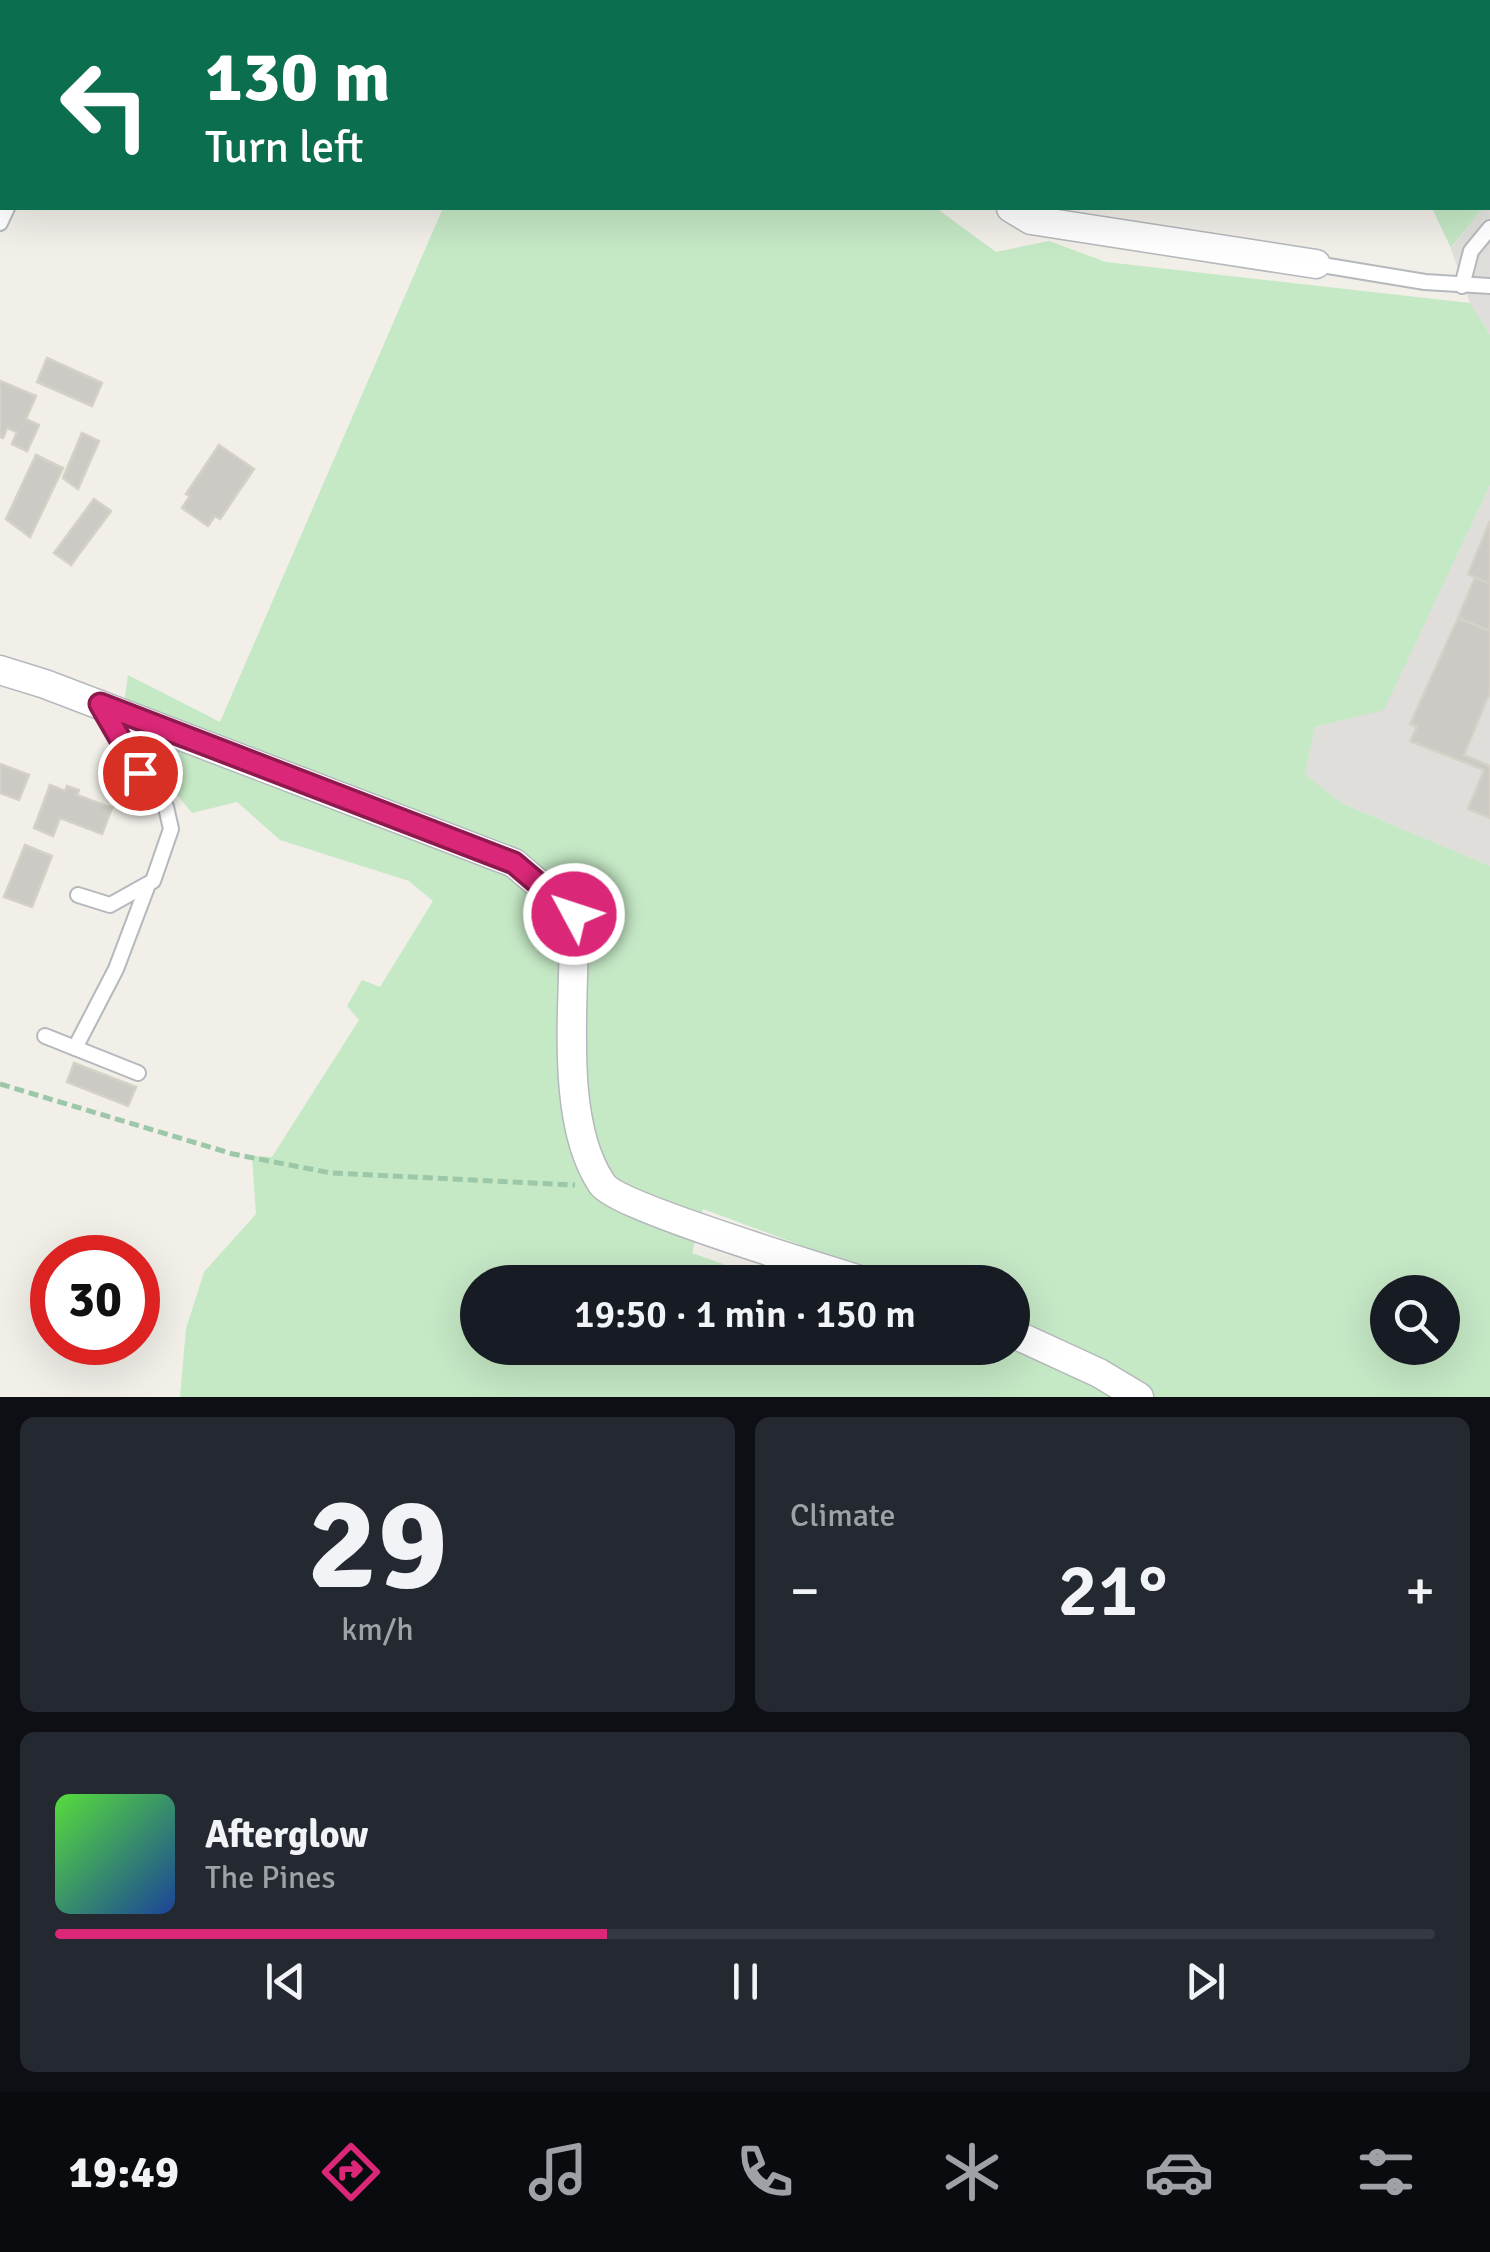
<!DOCTYPE html>
<meta charset="utf-8">
<style>
:root{--surface:#171b24;--page:#242831;--text:#f1f3f6;--muted:#9ea1a6;--line:#363941;--accent:#db2777}
body{margin:0;font-family:Signika,sans-serif;background:var(--page);color:var(--text);height:100vh;display:flex;flex-direction:column;font-size:38px;white-space:nowrap}
*{box-sizing:border-box;margin:0}
p{font-size:32px;color:var(--muted)}
.icon{flex:none;width:55px;height:55px;fill:none;stroke:currentColor;stroke-width:2;stroke-linecap:round;stroke-linejoin:round}
.map{position:relative;height:1397px;overflow:hidden}
.details{display:flex;flex-direction:column;gap:20px;padding:20px;background:#0d0f14;flex:1}
.details>*{flex:none}
.hud{position:absolute;left:0px;top:0px;width:1490px;height:210px;box-shadow:0 10px 40px #0002;background:#0b6e4f;color:#fff;overflow:hidden}
.tools{position:absolute;left:1370px;top:1275px;display:grid;gap:20px}
.tools a{display:grid;place-items:center;width:90px;height:90px;border-radius:50%;background:var(--surface);box-shadow:0 10px 40px #0002;font-size:50px}
.speed{position:absolute;left:30px;top:1235px;display:flex;gap:20px;font-size:50px;font-weight:700;text-align:center}
.speed>*{display:grid;place-content:center;width:130px;height:130px;border-radius:50%;background:var(--surface);box-shadow:0 10px 40px #0002;line-height:1}
.speed .limit{border:15px solid #d22;background:#fff;color:#111}
.pin{position:absolute;display:grid;place-items:center;width:85px;height:85px;color:#fff;margin:-42px;border:5px solid #fff;border-radius:50%;box-shadow:0 2px 10px #0007}
.me{position:absolute;width:110px;margin:-55px;rotate:310deg;stroke-linejoin:round;filter:drop-shadow(0 0 8px #0008)}
.turn{display:flex;align-items:center;gap:35px;height:210px;padding:0 40px;font-size:45px}
.turn .icon{width:130px;height:130px;stroke-width:2.5}
.turn b{display:block;font-size:70px;line-height:85px}
.big{font-size:75px;font-weight:600;line-height:1.1}
.details .card{flex:1;display:flex;flex-direction:column;justify-content:center;gap:15px;min-width:0;padding:0 35px;border-radius:15px;background:var(--page)}
.details .dial{align-items:center;gap:0}
.dial b{font-size:130px;line-height:1}
.song{display:flex;align-items:center;gap:30px}
.cover{width:120px;height:120px;border-radius:15px;background:linear-gradient(135deg,hsl(110 70% 55%),hsl(220 70% 35%))}
.played{height:10px;border-radius:5px;background:linear-gradient(90deg,var(--accent) 40%,var(--line) 40%)}
.keys{display:flex;justify-content:space-around;direction:ltr}
.heat{display:flex;justify-content:space-between;align-items:center;font-size:55px;direction:ltr}
.details .tiles{flex:1;display:grid;gap:20px;grid-template-columns:1fr 1fr}
.card:last-child{grid-column:span 2}
.trip{position:absolute;left:460px;top:1265px;width:570px;height:100px;border-radius:50px;background:var(--surface);box-shadow:0 10px 40px #0002;font-weight:600;line-height:100px;text-align:center}
.tabs{display:flex;height:160px;justify-content:space-around;align-items:center;background:#090b0e;color:var(--muted)}
.tabs .icon{width:70px;height:70px}
.tabs .selected{color:var(--accent)}
.tabs b{font-size:45px;color:var(--text)}
.map>svg:first-child{display:block}
</style>
<div class="map">
<svg width="1490" height="1397" viewBox="0 0 1490 1397">
<rect width="100%" height="100%" fill="#f1efe8"/>
<g fill="#e0deda">
<polygon points="1490,199 1490,335 1470,303 1451,249 1483,208 1488,208"/>
<polygon points="1490,485 1490,866 1341,803 1305,774 1315,727 1384,709"/>
</g>
<g fill="#c5e8c5" fill-rule="evenodd">
<path d="M443,208H936L996,252L1049,241L1106,262L1470,303L1490,335V485L1384,710L1315,727L1305,774L1341,803L1490,866V1397H180L186,1329L204,1272L256,1214L252,1156L272,1157L359,1020L347,1006L362,980L380,987L433,901L409,881L280,840L237,802L192,813L121,725L128,675L220,722ZM703,1209L871,1271L866,1282H1012V1348H478V1282H774L692,1253ZM1388,1292H1442V1348H1388Z"/>
<polygon points="1432,208 1483,208 1451,248"/>
</g>
<g fill="#cccac5" stroke="#d6d1c6" stroke-width="2.5">
<polygon points="47,358 102,383 92,406 37,382"/>
<polygon points="0,381 36,396 26,419 39,425 27,451 12,444 17,432 7,428 3,438 0,437"/>
<polygon points="82,433 99,441 78,489 63,478"/>
<polygon points="219,445 254,469 220,519 215,516 208,526 182,508 190,496 186,494"/>
<polygon points="36,455 63,468 30,537 6,519"/>
<polygon points="94,499 111,511 71,565 54,553"/>
<polygon points="1490,521 1490,584 1468,574"/>
<polygon points="1475,577 1490,584 1490,631 1458,618"/>
<polygon points="1458,618 1490,631 1490,692 1464,755 1490,766 1490,818 1468,809 1484,770 1410,741 1417,727 1410,724"/>
<polygon points="0,764 29,775 19,800 0,793"/>
<polygon points="50,785 65,791 67,786 79,790 77,795 112,808 102,834 60,818 53,836 34,828"/>
<polygon points="25,845 52,856 32,907 4,897"/>
<polygon points="74,1063 136,1087 128,1106 67,1082"/>
</g>
<g fill="none" stroke-linecap="round" stroke-linejoin="round">
<g stroke="#b5b8bc" stroke-width="18">
<g id="lane">
<polyline points="489,2 490,0"/>
<polyline points="0,30 2,34"/>
<polyline points="0,86 2,87"/>
<polyline points="0,223 7,208"/>
<polyline points="1316,264 1425,282 1490,286"/>
<polyline points="1462,286 1471,251 1490,228"/>
<polyline points="78,895 110,905 153,881 171,829 166,807 140,773 103,709"/>
<polyline points="45,1036 138,1073"/>
<polyline points="75,1048 116,969 147,887"/>
</g>
</g>
<g stroke="#b5b8bc" stroke-width="31">
<g id="street">
<polyline points="730,0 733,2"/>
<polyline points="1011,208 1031,220 1316,264"/>
<path d="M0,670L45,684L514,863L574,914C576,992 557,1118 602,1184C618,1207 826,1269 866,1282"/>
<polyline points="1012,1333 1099,1373 1139,1397"/>
</g>
</g>
<polyline stroke="#9cc7a9" stroke-width="5" stroke-dasharray="10 5" stroke-linecap="butt" points="0,1084 233,1154 331,1173 575,1185"/>
<use href="#lane" stroke="#fff" stroke-width="14"/>
<use href="#street" stroke="#fff" stroke-width="28"/>
</g>
<g fill="none" stroke-linecap="round" stroke-linejoin="round">
<g stroke="#8e194d" stroke-width="25">
<polyline id="route" points="140,773 100,704 514,863 574,914"/>
</g>
<use href="#route" stroke="#db2777" stroke-width="18"/>
</g>
</svg>
<div class="tools">
<a><svg class="icon" aria-label="search" viewBox="0 0 24 24"><circle cx="10" cy="10" r="6"/><path d="M15 15l6 6"/></svg></a>
</div>
<div class="speed"><div class="limit">30</div></div>
<div class="pin" style="left:140px;top:773px;background:#d93025"><svg class="icon" aria-label="arrive" viewBox="0 0 24 24"><path d="M6 21V4h12l-3 4 3 4H6"/></svg></div>
<svg class="me" style="left:574px;top:914px" viewBox="-20 -20 40 40"><circle r="17" fill="#db2777" stroke="#fff" stroke-width="3"/><path d="M0-11L8 9 0 5-8 9z" fill="#fff"/></svg>
<div class="trip">19:50 · 1 min · 150 m</div>
<div class="hud">
<div class="turn"><svg class="icon" aria-label="left" viewBox="0 0 24 24"><path d="M17 20v-9H6M10 6l-5 5 5 5"/></svg><div><b>130 m</b>Turn left</div></div>
</div>
</div>
<section class="details">
<div class="tiles">
<div class="card dial"><b>29</b><p>km/h</p></div>
<div class="card"><p>Climate</p>
<div class="heat"><a>−</a><b class="big">21°</b><a>+</a></div>
</div>
<div class="card">
<div class="song"><i class="cover"></i><div><b>Afterglow</b><p>The Pines</p></div></div>
<div class="played"></div>
<div class="keys"><svg class="icon" aria-label="previous" viewBox="0 0 24 24"><path d="M18 5L8 12l10 7zM5 5v14"/></svg><svg class="icon" aria-label="pause" viewBox="0 0 24 24"><path d="M8 5v14M16 5v14"/></svg><svg class="icon" aria-label="next" viewBox="0 0 24 24"><path d="M6 5l10 7-10 7zM19 5v14"/></svg></div>
</div>
</div>
</section>
<nav class="tabs">
<b>19:49</b>
<svg class="icon selected" aria-label="directions" viewBox="0 0 24 24"><path d="M12 3l9 9-9 9-9-9zM9 14v-3h6M13 9l2 2-2 2"/></svg>
<svg class="icon" aria-label="music" viewBox="0 0 24 24"><path d="M9 18V5l10-2v13"/><circle cx="6" cy="18" r="3"/><circle cx="16" cy="16" r="3"/></svg>
<svg class="icon" aria-label="phone" viewBox="0 0 24 24"><path d="M5 4h4l2 5-3 2q2 4 5 5l2-3 5 2v4C11 20 4 13 5 4z"/></svg>
<svg class="icon" aria-label="climate" viewBox="0 0 24 24"><path d="M12 3v18M4 7l16 10M4 17L20 7"/></svg>
<svg class="icon" aria-label="car" viewBox="0 0 24 24"><path d="M5 17H2v-5l4-1 3-4h7l3 4 3 1v5h-3M9 17h6M6 11h13"/><circle cx="7" cy="17" r="2"/><circle cx="17" cy="17" r="2"/></svg>
<svg class="icon" aria-label="filters" viewBox="0 0 24 24"><path d="M4 7h16M4 17h16"/><circle cx="9" cy="7" r="2"/><circle cx="15" cy="17" r="2"/></svg>
</nav>
